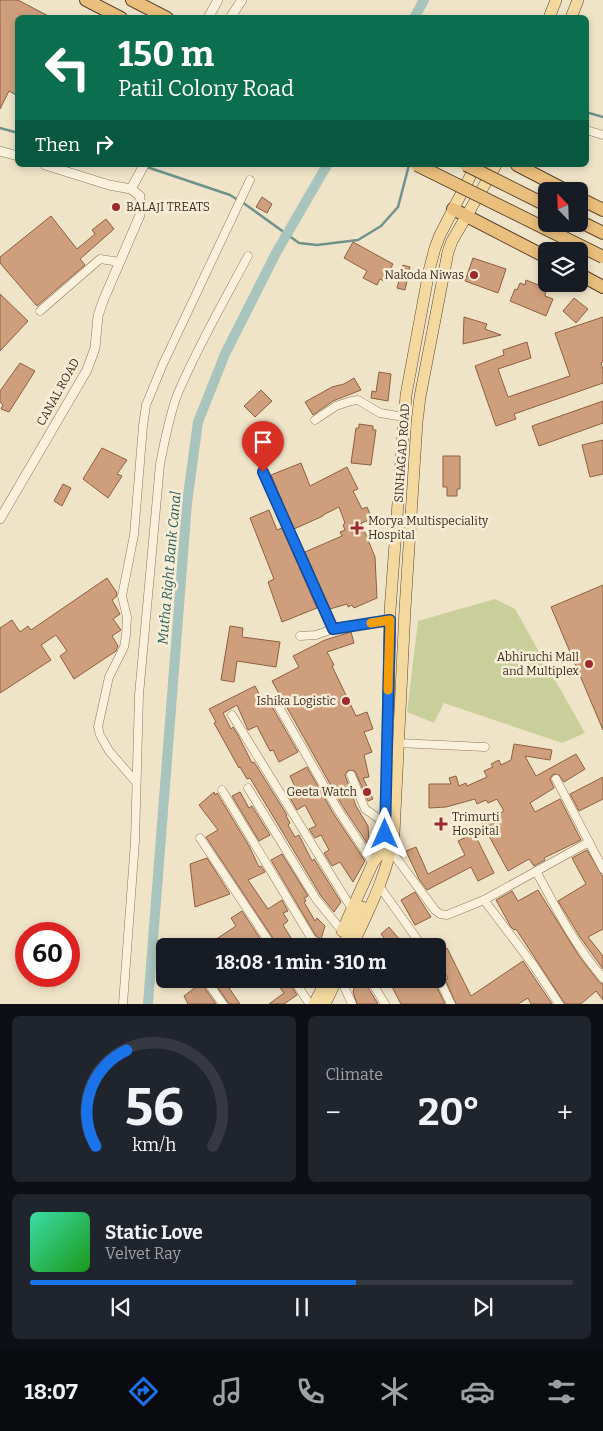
<!DOCTYPE html>
<meta charset="utf-8">
<style>
:root{--surface:#171b24;--page:#20242c;--text:#f1f3f6;--muted:#9ea1a6;--line:#363941;--accent:#1a73e8}
body{margin:0;font-family:Bitter,serif;background:var(--page);color:var(--text);height:100vh;display:flex;flex-direction:column;font-size:19px;white-space:nowrap}
*{box-sizing:border-box;margin:0}
p{font-size:16px;color:var(--muted)}
.icon{flex:none;width:28px;height:28px;fill:none;stroke:currentColor;stroke-width:2;stroke-linecap:round;stroke-linejoin:round}
.map{position:relative;height:1004px;overflow:hidden}
.drawer{display:flex;flex-direction:column;gap:12px;padding:12px;background:#0d0f14;flex:1}
.drawer>*{flex:none}
.hud{position:absolute;left:15px;top:15px;width:574px;height:152px;border-radius:8px;box-shadow:0 2px 8px #0003;background:#0b6e4f;color:#fff;overflow:hidden}
.needle{width:32px;rotate:337deg}
.controls{position:absolute;left:538px;top:182px;display:grid;gap:10px}
.controls a{display:grid;place-items:center;width:50px;height:50px;border-radius:8px;background:var(--surface);box-shadow:0 2px 8px #0003;font-size:25px}
.speed{position:absolute;left:15px;top:922px;display:flex;gap:10px;font-size:25px;font-weight:700;text-align:center}
.speed>*{display:grid;place-content:center;width:65px;height:65px;border-radius:50%;background:var(--surface);box-shadow:0 2px 8px #0003;line-height:1}
.speed .limit{border:8px solid #d22;background:#fff;color:#111}
.pin{position:absolute;display:grid;place-items:center;width:42px;height:42px;color:#fff;margin:-51px -21px;border-radius:50% 50% 50% 0;rotate:-45deg;box-shadow:0 0 5px #0007}
.pin .icon{rotate:45deg}
.me{position:absolute;width:55px;margin:-28px;rotate:0deg;stroke-linejoin:round;filter:drop-shadow(0 0 4px #0008)}
.turn{display:flex;align-items:center;gap:18px;height:105px;padding:0 20px;font-size:22px}
.turn .icon{width:65px;height:65px;stroke-width:2.5}
.turn b{display:block;font-size:35px;line-height:42px}
.then{display:flex;align-items:center;height:48px;padding:0 20px;background:#0003;gap:10px;font-size:19px}
.big{font-size:38px;font-weight:700;line-height:1.1}
.drawer .tile{flex:1;display:flex;flex-direction:column;justify-content:center;gap:8px;min-width:0;padding:0 18px;border-radius:8px;background:var(--page)}
.drawer .dial{align-items:center;gap:0}
.dial svg{height:130px;overflow:visible;fill:none;stroke:var(--line);stroke-width:7;stroke-linecap:round;text-anchor:middle}
.dial text{fill:var(--text);stroke:none}
.song{display:flex;align-items:center;gap:15px}
.cover{width:60px;height:60px;border-radius:8px;background:linear-gradient(135deg,hsl(160 70% 55%),hsl(120 70% 35%))}
.played{height:5px;border-radius:2px;background:linear-gradient(90deg,var(--accent) 60%,var(--line) 60%)}
.keys{display:flex;justify-content:space-around;direction:ltr}
.heat{display:flex;justify-content:space-between;align-items:center;font-size:28px;direction:ltr}
.drawer .tiles{flex:1;display:grid;gap:12px;grid-template-columns:1fr 1fr}
.tile:last-child{grid-column:span 2}
.trip{position:absolute;left:156px;top:938px;width:290px;height:50px;border-radius:8px;background:var(--surface);box-shadow:0 2px 8px #0003;font-weight:700;line-height:50px;text-align:center}
.tabs{display:flex;height:80px;justify-content:space-around;align-items:center;background:#090b0e;color:var(--muted)}
.tabs .icon{width:35px;height:35px}
.tabs .current{color:var(--accent)}
.tabs b{font-size:22px;color:var(--text)}
.map>svg:first-child{display:block}
</style>
<div class="map">
<svg width="603" height="1004" viewBox="0 0 603 1004">
<rect width="100%" height="100%" fill="#f0e4c8"/>
<polygon fill="#c9cf9b" points="495,599 515,609 585,733 562,743 444,703 434,723 407,712 418,621"/>
<g fill="none" stroke-linecap="round" stroke-linejoin="round">
<g stroke="#6f938a" stroke-width="2.5">
<polyline points="586,112 603,117"/>
<polyline points="0,128 18,133"/>
<polyline points="147,167 230,195 238,200"/>
<polyline points="242,202 299,243 317,245 358,240 381,226 398,207 409,165"/>
</g>
<g stroke="#a9c4bc" stroke-width="10">
<polyline points="414,18 424,0"/>
<polyline points="148,1004 187,503 198,422 225,354 276,253 327,165"/>
</g>
</g>
<g fill="#cf9f7d" stroke="#8d5f41">
<polygon points="0,0 18,0 52,18 18,18 18,96 9,91 0,109"/>
<polygon points="262,197 272,204 267,213 256,207"/>
<polygon points="51,216 77,249 95,234 92,230 106,219 114,229 80,259 85,265 37,306 0,263 0,257"/>
<polygon points="353,242 393,264 384,281 380,279 377,285 363,278 367,271 344,258"/>
<polygon points="473,258 506,269 498,293 465,281"/>
<polygon points="403,265 410,267 405,290 397,288"/>
<polygon points="526,280 546,288 545,296 553,299 546,316 510,301 515,289 517,290 520,283 525,285"/>
<polygon points="0,294 28,321 0,351"/>
<polygon points="574,298 588,309 576,323 563,311"/>
<polygon points="464,317 487,324 485,329 501,335 463,344"/>
<polygon points="603,317 603,362 601,363 603,370 603,383 514,414 516,419 496,426 475,366 504,355 503,350 527,342 531,358 498,369 508,397 570,376 555,333"/>
<polygon points="20,363 35,371 9,412 1,409 3,405 0,402 0,391"/>
<polygon points="379,372 391,374 388,401 371,398 372,391 376,392"/>
<polygon points="354,378 361,390 333,401 313,415 305,402 332,387 344,384"/>
<polygon points="261,390 272,401 255,417 244,406"/>
<polygon points="603,401 603,423 539,446 532,426"/>
<polygon points="359,424 373,426 373,430 376,430 371,465 351,463 356,428 359,428"/>
<polygon points="603,440 603,474 590,477 582,445"/>
<polygon points="102,448 127,460 117,474 122,476 108,498 83,479"/>
<polygon points="443,456 460,456 460,489 457,489 457,496 447,496 447,487 443,487"/>
<polygon points="301,463 310,486 347,467 358,489 353,491 362,509 367,507 372,519 361,523 375,557 377,598 354,608 352,605 348,607 347,604 330,609 305,552 342,536 340,532 345,530 343,525 345,523 339,507 323,515 323,516 294,529 271,475"/>
<polygon points="63,484 71,488 62,506 54,501"/>
<polygon points="269,510 277,530 282,528 317,608 282,622 268,582 274,579 250,518"/>
<polygon points="107,578 117,593 116,597 112,600 120,614 113,619 121,630 112,636 118,646 116,651 74,679 60,656 67,651 56,635 41,645 51,660 0,693 0,628 12,620 20,632 28,626 31,630"/>
<polygon points="603,585 603,730 551,607"/>
<polygon points="230,626 243,628 242,637 280,642 276,667 237,661 234,682 221,680"/>
<polygon points="351,632 354,643 327,652 334,665 332,666 356,716 367,712 373,729 364,732 372,752 364,755 369,777 363,778 373,799 368,801 355,771 348,770 345,775 356,806 368,826 369,842 367,843 343,807 272,681 299,667 293,656 325,640"/>
<polygon points="255,686 266,707 271,705 298,752 279,762 273,750 270,751 257,726 248,730 237,705 223,713 231,729 233,727 238,735 252,763 254,762 287,815 286,816 290,823 288,825 295,837 299,835 312,861 314,859 341,902 334,912 321,896 250,778 247,779 240,767 239,768 214,723 216,722 209,709"/>
<polygon points="514,744 552,750 550,760 525,756 536,776 576,754 585,769 564,782 559,775 553,774 550,779 554,788 530,803 535,812 560,799 581,840 544,858 545,860 534,866 529,859 508,871 482,823 504,811 497,799 488,803 486,800 477,804 475,799 446,807 429,808 429,784 451,784 449,778 456,776 459,786 466,783 467,786 487,777 484,771 493,767 491,764 499,760 501,765 511,760"/>
<polygon points="307,767 333,813 365,861 353,882 340,862 332,866 324,853 329,850 321,835 315,838 309,829 316,826 305,805 297,810 289,796 297,791 290,776"/>
<polygon points="603,777 603,799 579,811 570,794"/>
<polygon points="214,792 215,795 217,793 249,846 259,867 261,866 265,872 248,880 268,909 282,900 288,911 283,913 288,921 283,925 296,946 278,946 206,837 218,830 199,805"/>
<polygon points="240,792 249,808 252,806 270,835 259,841 232,796"/>
<polygon points="474,833 494,873 478,881 471,867 427,890 419,879 406,851 416,847 428,874 465,855 458,841"/>
<polygon points="587,850 603,877 603,929 588,937 603,956 603,969 580,937 558,901 586,884 572,858"/>
<polygon points="282,854 308,896 304,898 306,901 304,902 315,921 317,918 325,926 321,939 316,936 271,860"/>
<polygon points="207,858 230,894 195,907 190,864"/>
<polygon points="538,890 579,956 599,982 603,984 603,1000 596,991 581,1004 565,1004 516,929 514,930 511,927 496,900 512,891 518,901"/>
<polygon points="415,892 431,917 415,925 401,900"/>
<polygon points="242,911 263,943 258,946 206,946 236,926 231,918"/>
<polygon points="389,927 405,946 382,946 387,942 381,934"/>
<polygon points="447,948 471,996 523,961 552,1004 531,1004 528,998 518,1004 456,1004 445,979 448,979 438,958 438,953"/>
<polygon points="212,979 221,979 224,983 225,982 240,1004 229,1004"/>
<polygon points="287,979 297,995 284,1004 269,1004 284,993 278,985"/>
<polygon points="388,979 433,979 445,1004 401,1004"/>
<polygon points="364,981 378,1004 357,1004 353,992 354,988"/>
<polygon points="201,983 216,1004 188,1004 184,996"/>
</g>
<g fill="none" stroke-linecap="round" stroke-linejoin="round">
<g stroke="#8d765c" stroke-width="9">
<g id="minor">
<polyline points="586,130 603,135"/>
<polyline points="40,311 100,259 120,262"/>
<polyline points="315,420 336,406 351,401 358,400 380,413 404,417"/>
<polyline points="263,472 333,629"/>
<polyline points="300,636 316,635 333,629 390,620"/>
<polyline points="276,702 338,810 373,863"/>
<polyline points="232,715 352,909"/>
<polyline points="398,743 485,747"/>
<polyline points="351,775 365,809 385,823"/>
<polyline points="556,779 603,869"/>
<polyline points="136,782 109,751 100,735 98,727 109,677 124,647 126,635 127,617 122,596 134,535 143,426 146,405 163,364 250,180"/>
<polyline points="248,788 316,899 342,931"/>
<polyline points="222,790 316,946"/>
<polyline points="200,838 272,946"/>
<polyline points="394,855 435,910 440,914 447,915 484,900 589,842"/>
<path d="M536,871C556,908 575,946 603,978"/>
<polyline points="382,890 422,946"/>
<polyline points="484,900 534,966 559,1004"/>
<polyline points="438,977 451,1004"/>
<polyline points="205,979 223,1004"/>
<polyline points="293,979 309,1003"/>
<polyline points="370,979 385,1004"/>
<polyline points="342,982 352,1004"/>
<path d="M123,1004L135,841L139,695L160,464C165,440 169,416 178,393C198,346 224,301 248,256"/>
</g>
</g>
<g stroke="#8d765c" stroke-width="10">
<g id="tertiary">
<polyline points="208,18 218,0"/>
<polyline points="230,18 242,0"/>
<polyline points="0,151 18,156"/>
<polyline points="45,165 109,185 131,189 144,165"/>
<polyline points="0,519 87,370 95,348 98,316 103,301 140,215 140,196 131,189"/>
</g>
</g>
<g stroke="#5b4430" stroke-width="12">
<g id="primary">
<polyline points="549,18 556,0"/>
<polyline points="571,18 578,0"/>
<polyline points="384,850 386,845 390,611 406,395 429,271 435,248 440,235 476,165"/>
<polyline points="342,931 373,863 386,845"/>
<polyline points="343,946 362,907"/>
<path d="M352,946C369,910 388,873 394,833L405,609L417,422L420,397L448,252L452,241L496,165"/>
<polyline points="314,1004 327,979"/>
<polyline points="325,1004 337,979"/>
</g>
</g>
<g stroke="#5b4430" stroke-width="14">
<g id="trunk">
<polyline points="86,0 121,18"/>
<polyline points="132,0 167,18"/>
<polyline points="517,165 567,191"/>
<polyline points="579,198 603,210"/>
<polyline points="453,209 546,257"/>
<polyline points="579,221 603,233"/>
<polyline points="579,274 603,287"/>
</g>
</g>
<use href="#minor" stroke="#faf1dc" stroke-width="8"/>
<use href="#tertiary" stroke="#faf1dc" stroke-width="9"/>
<use href="#primary" stroke="#f3d9a0" stroke-width="11"/>
<use href="#trunk" stroke="#eabe7c" stroke-width="12"/>
<g stroke="#5b4430" stroke-width="14" stroke-linecap="butt">
<g id="trunk-bridge">
<polyline points="417,165 603,257"/>
<polyline points="466,165 546,205"/>
</g>
</g>
<use href="#trunk-bridge" stroke="#eabe7c" stroke-width="12"/>
</g>
<g fill="none" stroke-linecap="round" stroke-linejoin="round">
<g stroke="#114b97" stroke-width="12">
<polyline id="route" points="263,472 333,629 390,620 385,834"/>
</g>
<use href="#route" stroke="#1a73e8" stroke-width="9"/>
<polyline stroke="#f59e0b" stroke-width="9" points="371,623 390,620 388,690"/>
</g>
<g fill="#9e2a2b" stroke="#f7eed8" stroke-width="2">
<circle cx="116" cy="207" r="5"/>
<circle cx="474" cy="275" r="5"/>
<path d="M354.5 520.5h5v5h5v5h-5v5h-5v-5h-5v-5h5z"/>
<circle cx="589" cy="664" r="5"/>
<circle cx="346" cy="701" r="5"/>
<circle cx="367" cy="792" r="5"/>
<path d="M438.5 816.5h5v5h5v5h-5v5h-5v-5h-5v-5h5z"/>
</g>
<g text-anchor="middle" stroke-width="5" stroke-linejoin="round" paint-order="stroke">
<g font-size="12" fill="#3d2e20" stroke="#f7eed8" text-anchor="end">
<text x="126" y="211" text-anchor="start">BALAJI TREATS</text>
<text x="464" y="279">Nakoda Niwas</text>
<text x="368" y="525" text-anchor="start">Morya Multispeciality<tspan x="368" dy="14">Hospital</tspan></text>
<text x="579" y="661">Abhiruchi Mall<tspan x="579" dy="14">and Multiplex</tspan></text>
<text x="336" y="705">Ishika Logistic</text>
<text x="357" y="796">Geeta Watch</text>
<text x="452" y="821" text-anchor="start">Trimurti<tspan x="452" dy="14">Hospital</tspan></text>
</g>
<g font-size="12" fill="#3d2e20" stroke="#f7eed8">
<text transform="translate(58 392) rotate(-61)" y="4">CANAL ROAD</text>
<text transform="translate(402 453) rotate(-86)" y="4">SINHAGAD ROAD</text>
</g>
<g font-size="14" font-style="italic" fill="#2f5d5a" stroke="#f7eed8">
<text transform="translate(169 568) rotate(-85)" y="5">Mutha Right Bank Canal</text>
</g>
</g>
</svg>
<div class="controls">
<a><svg class="needle" viewBox="-14 -14 28 28"><path d="M0-13l5 13h-10z" fill="#e53935"/><path d="M0 13l5-13h-10z" fill="#9ea1a6"/></svg></a>
<a><svg class="icon" aria-label="layers" viewBox="0 0 24 24"><path d="M12 4l9 5-9 5-9-5zM3 14l9 5 9-5"/></svg></a>
</div>
<div class="speed"><div class="limit">60</div></div>
<div class="pin" style="left:263px;top:472px;background:#d93025"><svg class="icon" aria-label="arrive" viewBox="0 0 24 24"><path d="M6 21V4h12l-3 4 3 4H6"/></svg></div>
<svg class="me" style="left:385px;top:834px" viewBox="-20 -20 40 40"><path d="M0-17L14 15 0 8-14 15z" fill="#1a73e8" stroke="#fff" stroke-width="4"/></svg>
<div class="trip">18:08 · 1 min · 310 m</div>
<div class="hud">
<div class="turn"><svg class="icon" aria-label="left" viewBox="0 0 24 24"><path d="M17 20v-9H6M10 6l-5 5 5 5"/></svg><div><b>150 m</b>Patil Colony Road</div></div>
<div class="then">Then<svg class="icon" aria-label="right" viewBox="0 0 24 24"><path d="M7 20v-9h11M14 6l5 5-5 5"/></svg></div>
</div>
</div>
<section class="drawer">
<div class="tiles">
<div class="tile dial"><svg viewBox="0 0 100 80">
<path d="M14 69A42 42 0 1 1 86 69"/>
<path d="M14 69A42 42 0 0 1 33 10" stroke="#1a73e8"/>
<text x="50" y="56" font-size="32" font-weight="700">56</text>
<text x="50" y="72" font-size="11">km/h</text>
</svg></div>
<div class="tile"><p>Climate</p>
<div class="heat"><a>−</a><b class="big">20°</b><a>+</a></div>
</div>
<div class="tile">
<div class="song"><i class="cover"></i><div><b>Static Love</b><p>Velvet Ray</p></div></div>
<div class="played"></div>
<div class="keys"><svg class="icon" aria-label="previous" viewBox="0 0 24 24"><path d="M18 5L8 12l10 7zM5 5v14"/></svg><svg class="icon" aria-label="pause" viewBox="0 0 24 24"><path d="M8 5v14M16 5v14"/></svg><svg class="icon" aria-label="next" viewBox="0 0 24 24"><path d="M6 5l10 7-10 7zM19 5v14"/></svg></div>
</div>
</div>
</section>
<nav class="tabs">
<b>18:07</b>
<svg class="icon current" aria-label="directions" viewBox="0 0 24 24"><path d="M12 3l9 9-9 9-9-9zM9 14v-3h6M13 9l2 2-2 2"/></svg>
<svg class="icon" aria-label="music" viewBox="0 0 24 24"><path d="M9 18V5l10-2v13"/><circle cx="6" cy="18" r="3"/><circle cx="16" cy="16" r="3"/></svg>
<svg class="icon" aria-label="phone" viewBox="0 0 24 24"><path d="M5 4h4l2 5-3 2q2 4 5 5l2-3 5 2v4C11 20 4 13 5 4z"/></svg>
<svg class="icon" aria-label="climate" viewBox="0 0 24 24"><path d="M12 3v18M4 7l16 10M4 17L20 7"/></svg>
<svg class="icon" aria-label="car" viewBox="0 0 24 24"><path d="M5 17H2v-5l4-1 3-4h7l3 4 3 1v5h-3M9 17h6M6 11h13"/><circle cx="7" cy="17" r="2"/><circle cx="17" cy="17" r="2"/></svg>
<svg class="icon" aria-label="filters" viewBox="0 0 24 24"><path d="M4 7h16M4 17h16"/><circle cx="9" cy="7" r="2"/><circle cx="15" cy="17" r="2"/></svg>
</nav>
